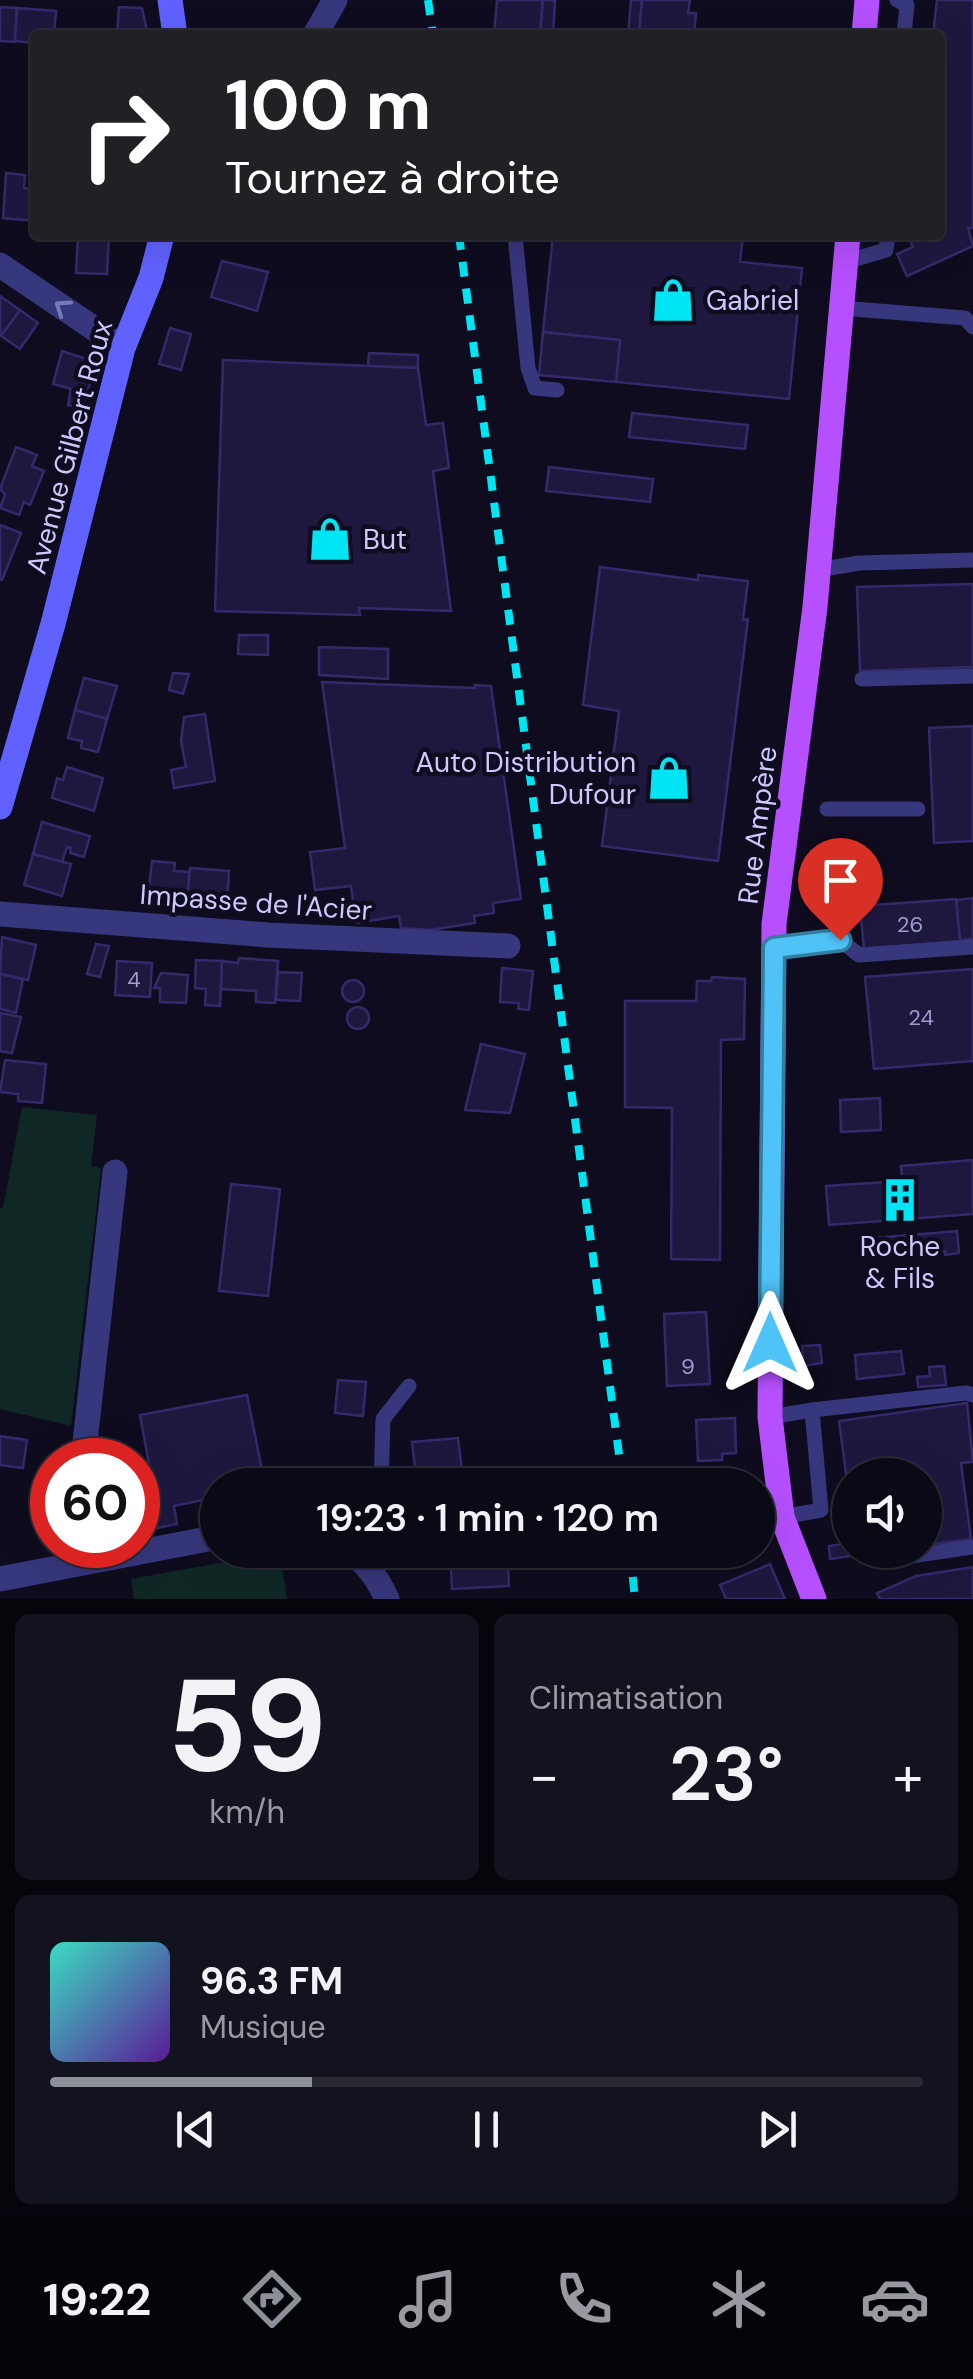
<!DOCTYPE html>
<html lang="fr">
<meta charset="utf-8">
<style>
:root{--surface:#0a0916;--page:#13121f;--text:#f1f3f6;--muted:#999aa1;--line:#2a2a35;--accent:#8c9099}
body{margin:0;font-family:"DM Sans",sans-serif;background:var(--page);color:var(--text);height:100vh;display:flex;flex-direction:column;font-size:38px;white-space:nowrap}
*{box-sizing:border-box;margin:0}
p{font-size:32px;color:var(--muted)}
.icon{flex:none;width:55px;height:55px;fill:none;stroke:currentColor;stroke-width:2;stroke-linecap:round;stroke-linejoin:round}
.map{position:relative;height:1599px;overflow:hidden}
.drawer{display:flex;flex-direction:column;gap:15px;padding:15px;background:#06050c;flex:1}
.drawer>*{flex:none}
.banner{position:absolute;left:30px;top:30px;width:915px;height:210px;border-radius:10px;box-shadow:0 10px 40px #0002,0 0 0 2px var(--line);background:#202124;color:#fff;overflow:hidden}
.tools{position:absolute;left:832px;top:1458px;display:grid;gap:20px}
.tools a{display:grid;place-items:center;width:110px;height:110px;border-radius:50%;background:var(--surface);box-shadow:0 10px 40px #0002,0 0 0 2px var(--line);font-size:50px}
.speed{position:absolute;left:30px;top:1438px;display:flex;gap:20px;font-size:50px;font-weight:700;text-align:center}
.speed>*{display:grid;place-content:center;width:130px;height:130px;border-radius:50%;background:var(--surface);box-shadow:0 10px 40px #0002,0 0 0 2px var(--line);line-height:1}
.speed .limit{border:15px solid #d22;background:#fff;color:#111}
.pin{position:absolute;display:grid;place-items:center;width:85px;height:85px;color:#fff;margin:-102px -42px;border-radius:50% 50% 50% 0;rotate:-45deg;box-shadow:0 0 10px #0007}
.pin .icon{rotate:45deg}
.me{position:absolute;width:110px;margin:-55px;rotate:0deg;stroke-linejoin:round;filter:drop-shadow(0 0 8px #0008)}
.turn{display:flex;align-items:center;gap:35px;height:210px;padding:0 30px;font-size:45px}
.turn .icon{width:130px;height:130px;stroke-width:2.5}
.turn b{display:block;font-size:70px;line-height:85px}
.big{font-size:75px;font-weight:600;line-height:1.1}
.drawer .card{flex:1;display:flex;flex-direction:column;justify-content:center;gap:15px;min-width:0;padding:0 35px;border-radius:15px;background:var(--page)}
.drawer .dial{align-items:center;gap:0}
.dial b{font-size:130px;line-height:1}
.song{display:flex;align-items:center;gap:30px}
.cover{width:120px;height:120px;border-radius:15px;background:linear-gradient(135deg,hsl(170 70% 55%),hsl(270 70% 35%))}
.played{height:10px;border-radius:5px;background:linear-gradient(90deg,var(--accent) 30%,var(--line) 30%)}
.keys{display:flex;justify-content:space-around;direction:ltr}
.heat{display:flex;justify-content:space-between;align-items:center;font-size:55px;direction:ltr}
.drawer .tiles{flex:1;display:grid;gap:15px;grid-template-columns:1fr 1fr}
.card:last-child{grid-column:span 2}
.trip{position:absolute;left:200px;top:1468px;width:575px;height:100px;border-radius:50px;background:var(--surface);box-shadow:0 10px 40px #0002,0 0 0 2px var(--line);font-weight:600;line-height:100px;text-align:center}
.tab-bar{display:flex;height:160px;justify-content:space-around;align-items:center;background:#040409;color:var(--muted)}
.tab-bar .icon{width:70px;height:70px}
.tab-bar .selected{color:var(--accent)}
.tab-bar b{font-size:45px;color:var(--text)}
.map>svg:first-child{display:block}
</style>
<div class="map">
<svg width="973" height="1599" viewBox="0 0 973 1599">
<rect width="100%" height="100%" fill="#0e0c1e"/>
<g fill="#0f2826">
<polygon points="22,1107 97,1115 91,1166 101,1168 71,1426 0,1409 0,1208 3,1208"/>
<polygon points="280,1552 287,1599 134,1599 131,1579"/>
</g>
<g fill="#1e183f" stroke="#342a6b" stroke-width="2.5">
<polygon points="497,0 543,0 540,35 494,35"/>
<polygon points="543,0 555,0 553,35 540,35"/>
<polygon points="631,0 642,0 639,35 628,35"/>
<polygon points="642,0 690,0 688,13 696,13 694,35 639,35"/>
<polygon points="937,0 973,0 973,228 968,228 973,246 907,276 897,254 913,247 910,240 914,235 940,235 940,35 933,35"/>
<polygon points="0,7 17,8 15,42 0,41"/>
<polygon points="119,7 142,8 148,35 117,35"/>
<polygon points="17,8 56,11 54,35 35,35 35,43 15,41"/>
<polygon points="6,173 25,175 24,188 35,190 35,221 3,218"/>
<polygon points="78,235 109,235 107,274 76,273"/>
<polygon points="553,235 743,235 740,262 802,268 789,399 616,382 620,340 543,332"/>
<polygon points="222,261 268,272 257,311 211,297"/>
<polygon points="0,296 20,310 2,335 0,334"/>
<polygon points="20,310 38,323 20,349 1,336"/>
<polygon points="170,328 191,334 181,370 159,364"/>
<polygon points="543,332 620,340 616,382 539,375"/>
<polygon points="62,351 96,362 83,409 68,405 71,389 53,384"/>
<polygon points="369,353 418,355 418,368 368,366"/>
<polygon points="223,360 418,368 426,425 443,423 449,468 433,471 451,611 359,608 360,615 215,611"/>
<polygon points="632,413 748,425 745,449 629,437"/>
<polygon points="16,447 37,455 32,466 44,471 30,505 24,502 19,515 0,508 5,494 0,489"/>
<polygon points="549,467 653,479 650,502 546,491"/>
<polygon points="0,525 21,533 2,580 0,579"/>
<polygon points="600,567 698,580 698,575 748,581 743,620 748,619 718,861 602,846 619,711 583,705"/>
<polygon points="973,584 973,667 860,671 857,587"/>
<polygon points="239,635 268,635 268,655 238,654"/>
<polygon points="319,647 388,649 388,679 319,675"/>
<polygon points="173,673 189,674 183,694 169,690"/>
<polygon points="84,678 117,686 107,719 75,710"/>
<polygon points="322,682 475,688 475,685 491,686 521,899 493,903 494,913 474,916 475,923 430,930 401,928 399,916 356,923 351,886 315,890 310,852 345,848"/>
<polygon points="75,710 107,719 98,752 81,748 82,741 68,738"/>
<polygon points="205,714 215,781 174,788 171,770 186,767 181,741 184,717"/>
<polygon points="973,726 973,841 934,843 929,728"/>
<polygon points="67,767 103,778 94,811 52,798 57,778 63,780"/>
<polygon points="42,822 90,836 84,857 70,853 71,848 67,847 62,862 33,854"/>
<polygon points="33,854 71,864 62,896 24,885"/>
<polygon points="152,861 175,863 174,871 190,872 187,899 148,897"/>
<polygon points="190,868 229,871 227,902 187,899"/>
<polygon points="973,898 973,939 960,940 956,900"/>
<polygon points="956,899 960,941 864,949 860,906"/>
<polygon points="2,937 36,945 28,980 0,974"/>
<polygon points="96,944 109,946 100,977 87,974"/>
<polygon points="239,958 278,961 275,1003 256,1002 256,991 221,989 222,961 238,963"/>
<polygon points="196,960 222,961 220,1006 205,1005 206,989 195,988"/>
<polygon points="117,961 152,963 150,997 115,995"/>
<polygon points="502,968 533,971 529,1010 518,1009 519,1003 500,1002"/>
<polygon points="973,969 973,1061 874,1069 865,977"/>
<polygon points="278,972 302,973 300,1001 276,1000"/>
<polygon points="161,973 188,975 186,1003 160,1002 160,988 154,988"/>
<polygon points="0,974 23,979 16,1013 0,1009"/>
<polygon points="712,977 745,979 744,1039 721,1040 720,1260 671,1259 672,1108 625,1107 625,1001 696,1001 697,981 711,981"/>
<circle cx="353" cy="991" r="11"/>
<circle cx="358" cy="1018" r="11"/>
<polygon points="0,1013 21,1017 12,1053 0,1051"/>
<polygon points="481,1044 525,1054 510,1113 465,1110"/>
<polygon points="5,1060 46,1064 42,1103 18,1101 18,1094 0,1092"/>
<polygon points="880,1098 881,1130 841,1132 840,1100"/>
<polygon points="973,1160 973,1214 829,1225 826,1186 902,1181 901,1166"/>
<polygon points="231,1184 280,1189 268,1296 219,1291"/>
<polygon points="957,1231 959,1253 945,1255 945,1251 877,1256 876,1238"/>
<polygon points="706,1312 710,1384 667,1386 664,1314"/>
<polygon points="820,1345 822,1363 804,1366 802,1346"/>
<polygon points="901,1351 904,1374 857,1379 855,1355"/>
<polygon points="944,1366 946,1385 918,1387 917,1377 930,1376 929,1367"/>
<polygon points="338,1380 366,1382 363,1416 335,1413"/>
<polygon points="247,1395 265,1485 218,1485 218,1497 174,1506 177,1524 138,1532 138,1484 152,1481 140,1415"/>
<polygon points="967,1403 973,1462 961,1463 971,1539 925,1545 925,1475 850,1475 850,1504 839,1421"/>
<polygon points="735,1418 736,1453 722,1454 722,1460 698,1461 696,1420"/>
<polygon points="0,1436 27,1440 23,1468 0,1465"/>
<polygon points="458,1438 463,1479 420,1483 419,1468 415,1468 412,1442"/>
<polygon points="850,1543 850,1550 890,1550 830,1559 829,1546"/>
<polygon points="450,1550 507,1550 509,1586 452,1589"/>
<polygon points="770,1564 785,1599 726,1599 720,1585"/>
<polygon points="973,1567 973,1599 880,1599 877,1593 916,1576"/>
</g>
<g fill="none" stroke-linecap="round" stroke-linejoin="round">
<g stroke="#37377d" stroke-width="15">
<polyline points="897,0 907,5 904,35"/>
<polyline points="515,235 528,368 535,388 557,390"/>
<polyline points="845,262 886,250 888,235"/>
<polyline points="841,308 965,318 973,327"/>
<polyline points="818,570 859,563 973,560"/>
<polyline points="862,679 973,676"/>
<polyline points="827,809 918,809"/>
<polyline points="774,947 840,940 859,955 973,947"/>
<polyline points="770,1417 812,1410"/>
<polyline points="381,1485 383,1419 409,1386"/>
<polyline points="782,1517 821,1510 812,1410 966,1393 973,1395"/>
<polyline points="904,1557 973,1547"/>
</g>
<g stroke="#37377d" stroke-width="25">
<polyline points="315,35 335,0"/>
<polyline points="0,265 123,348"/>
<polyline points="0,914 268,935 508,946"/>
<polyline points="83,1460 115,1172"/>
<path d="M347,1550C366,1561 378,1579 387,1599"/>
<polyline points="0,1579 218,1537"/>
</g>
<g stroke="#6062ff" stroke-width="25">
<polyline points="170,0 175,35"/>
<polyline points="0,807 53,624 123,348 151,278 162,235"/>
</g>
<g stroke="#b650ff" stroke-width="25">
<polyline points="864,35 867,0"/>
<polyline points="814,1599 782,1517 770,1417 774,924 815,607 848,235"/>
</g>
<g stroke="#00e5f4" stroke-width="8" stroke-dasharray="15 12" stroke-linecap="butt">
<polyline points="428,0 433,35"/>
<polyline points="459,235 623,1485"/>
<polyline points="630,1550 635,1599"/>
</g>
</g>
<defs><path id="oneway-chevron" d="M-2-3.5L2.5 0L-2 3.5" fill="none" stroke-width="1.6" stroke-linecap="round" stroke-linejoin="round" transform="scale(2.5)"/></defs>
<use stroke="#7a79b8" href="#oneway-chevron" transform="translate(62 307) rotate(-146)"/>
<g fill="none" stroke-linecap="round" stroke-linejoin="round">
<g stroke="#337fa1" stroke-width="25">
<polyline id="route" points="770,1343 774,948 840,940"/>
</g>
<use href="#route" stroke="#4fc3f7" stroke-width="18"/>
</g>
<defs>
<g id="shop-bare" transform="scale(3.45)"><path d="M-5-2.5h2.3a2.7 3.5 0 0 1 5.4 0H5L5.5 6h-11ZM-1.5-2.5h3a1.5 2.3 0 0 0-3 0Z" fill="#00e5f4" stroke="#0e0c1e" stroke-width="2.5" paint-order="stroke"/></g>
<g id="building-bare" transform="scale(3.45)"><path d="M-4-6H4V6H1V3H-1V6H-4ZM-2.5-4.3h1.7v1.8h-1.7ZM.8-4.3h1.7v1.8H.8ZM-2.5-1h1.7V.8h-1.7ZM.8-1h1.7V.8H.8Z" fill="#00e5f4" stroke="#0e0c1e" stroke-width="2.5" paint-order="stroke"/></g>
</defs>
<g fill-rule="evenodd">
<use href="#shop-bare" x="673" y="300"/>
<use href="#shop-bare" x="330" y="539"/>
<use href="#shop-bare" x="669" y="778"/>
<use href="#building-bare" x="900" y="1200"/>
</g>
<g text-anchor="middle" stroke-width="9" stroke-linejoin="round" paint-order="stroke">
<g font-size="22" fill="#a19dcf">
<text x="910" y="932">26</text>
<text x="134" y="987">4</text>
<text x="921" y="1025">24</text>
<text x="688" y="1374">9</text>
</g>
<g font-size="28" fill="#cdc9ff" stroke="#0e0c1e" text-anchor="start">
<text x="706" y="310">Gabriel</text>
<text x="363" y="549">But</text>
<text x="636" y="772" text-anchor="end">Auto Distribution<tspan x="636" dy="32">Dufour</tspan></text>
<text x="900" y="1256" text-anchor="middle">Roche<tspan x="900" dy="32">&amp; Fils</tspan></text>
</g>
<g font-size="28" fill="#cdc9ff" stroke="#0e0c1e">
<text transform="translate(69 447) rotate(-75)" y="10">Avenue Gilbert Roux</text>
<text transform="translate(757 825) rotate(-83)" y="10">Rue Ampère</text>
<text transform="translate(256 902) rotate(4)" y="10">Impasse de l'Acier</text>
</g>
</g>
</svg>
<div class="tools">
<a><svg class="icon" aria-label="sound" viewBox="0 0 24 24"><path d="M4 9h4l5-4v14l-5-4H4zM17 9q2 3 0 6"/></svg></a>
</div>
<div class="speed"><div class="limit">60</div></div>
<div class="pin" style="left:840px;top:940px;background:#d93025"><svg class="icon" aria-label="arrive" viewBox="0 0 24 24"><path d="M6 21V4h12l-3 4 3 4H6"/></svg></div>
<svg class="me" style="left:770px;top:1343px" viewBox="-20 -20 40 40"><path d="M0-17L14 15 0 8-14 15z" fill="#4fc3f7" stroke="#fff" stroke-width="4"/></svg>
<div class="trip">19:23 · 1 min · 120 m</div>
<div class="banner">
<div class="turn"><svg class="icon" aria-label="right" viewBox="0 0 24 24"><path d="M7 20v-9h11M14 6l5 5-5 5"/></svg><div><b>100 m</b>Tournez à droite</div></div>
</div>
</div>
<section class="drawer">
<div class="tiles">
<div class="card dial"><b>59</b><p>km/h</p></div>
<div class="card"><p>Climatisation</p>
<div class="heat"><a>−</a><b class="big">23°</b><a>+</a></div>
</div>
<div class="card">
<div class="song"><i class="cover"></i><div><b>96.3 FM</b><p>Musique</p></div></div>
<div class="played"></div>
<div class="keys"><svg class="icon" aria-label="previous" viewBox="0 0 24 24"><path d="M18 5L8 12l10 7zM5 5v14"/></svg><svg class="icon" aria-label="pause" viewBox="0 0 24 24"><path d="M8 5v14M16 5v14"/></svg><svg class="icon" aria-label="next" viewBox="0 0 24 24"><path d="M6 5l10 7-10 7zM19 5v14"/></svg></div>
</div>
</div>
</section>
<nav class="tab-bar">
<b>19:22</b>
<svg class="icon selected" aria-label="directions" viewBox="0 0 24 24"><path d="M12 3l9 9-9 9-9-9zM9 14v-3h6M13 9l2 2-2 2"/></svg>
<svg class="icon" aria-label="music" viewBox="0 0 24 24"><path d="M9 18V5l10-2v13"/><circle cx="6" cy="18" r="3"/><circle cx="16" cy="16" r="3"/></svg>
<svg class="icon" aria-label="phone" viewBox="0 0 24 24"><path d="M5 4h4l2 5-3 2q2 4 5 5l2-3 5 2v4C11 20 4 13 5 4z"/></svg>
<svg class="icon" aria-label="climate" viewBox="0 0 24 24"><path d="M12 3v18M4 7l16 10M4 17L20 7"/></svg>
<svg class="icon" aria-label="car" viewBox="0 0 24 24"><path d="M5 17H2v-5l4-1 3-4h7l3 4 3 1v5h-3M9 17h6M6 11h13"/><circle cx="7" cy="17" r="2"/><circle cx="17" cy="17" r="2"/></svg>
</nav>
